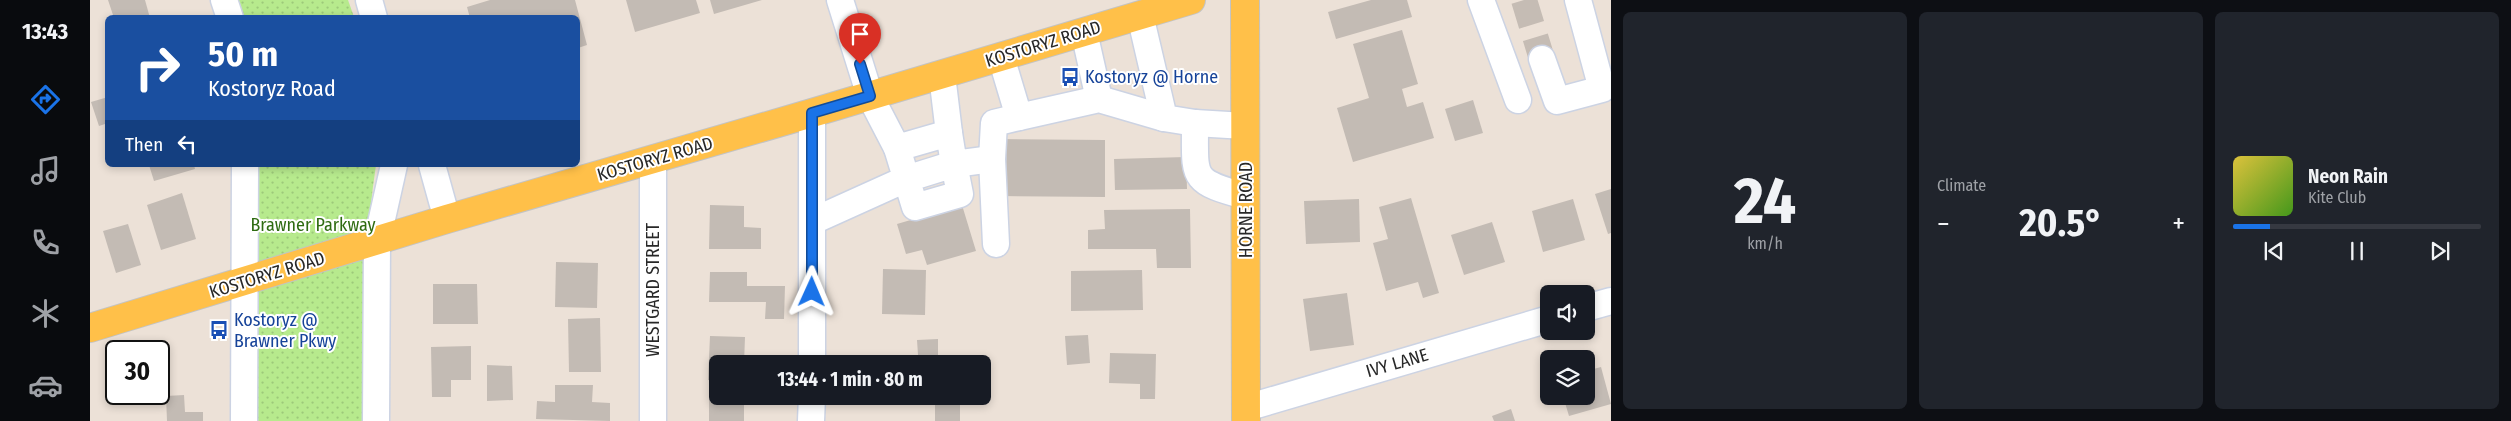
<!DOCTYPE html>
<meta charset="utf-8">
<style>
:root{--surface:#171b24;--page:#20242c;--text:#f1f3f6;--muted:#9ea1a6;--line:#363941;--accent:#1a73e8}
body{margin:0;font-family:"Fira Sans Condensed",sans-serif;background:var(--page);color:var(--text);height:100vh;display:flex;flex-direction:column;font-size:19px;white-space:nowrap}
*{box-sizing:border-box;margin:0}
p{font-size:16px;color:var(--muted)}
.icon{flex:none;width:28px;height:28px;fill:none;stroke:currentColor;stroke-width:2;stroke-linecap:round;stroke-linejoin:round}
.map{position:relative;flex:1;overflow:hidden}
.details{display:flex;flex-direction:column;gap:12px;padding:12px;background:#0d0f14;width:900px}
.details>*{flex:none}
.banner{position:absolute;left:15px;top:15px;width:475px;height:152px;border-radius:8px;box-shadow:0 2px 8px #0003;background:#1a4fa0;color:#fff;overflow:hidden}
.buttons{position:absolute;left:1450px;top:285px;display:grid;gap:10px}
.buttons a{display:grid;place-items:center;width:55px;height:55px;border-radius:8px;background:var(--surface);box-shadow:0 2px 8px #0003;font-size:25px}
.speed{position:absolute;left:15px;top:340px;display:flex;gap:10px;font-size:25px;font-weight:700;text-align:center}
.speed>*{display:grid;place-content:center;width:65px;height:65px;border-radius:50%;background:var(--surface);box-shadow:0 2px 8px #0003;line-height:1}
.speed .limit{border:2px solid #111;border-radius:8px;background:#fff;color:#111}
.pin{position:absolute;display:grid;place-items:center;width:42px;height:42px;color:#fff;margin:-51px -21px;border-radius:50% 50% 50% 0;rotate:-45deg;box-shadow:0 0 5px #0007}
.pin .icon{rotate:45deg}
.me{position:absolute;width:55px;margin:-28px;rotate:1deg;stroke-linejoin:round;filter:drop-shadow(0 0 4px #0008)}
.turn{display:flex;align-items:center;gap:18px;height:105px;padding:0 20px;font-size:22px}
.turn .icon{width:65px;height:65px;stroke-width:2.5}
.turn b{display:block;font-size:35px;line-height:42px}
.then{display:flex;align-items:center;height:48px;padding:0 20px;background:#0003;gap:10px;font-size:19px}
.big{font-size:38px;font-weight:700;line-height:1.1}
.details .card{flex:1;display:flex;flex-direction:column;justify-content:center;gap:8px;min-width:0;padding:0 18px;border-radius:8px;background:var(--page)}
.details .dial{align-items:center;gap:0}
.dial b{font-size:65px;line-height:1}
.song{display:flex;align-items:center;gap:15px}
.cover{width:60px;height:60px;border-radius:8px;background:linear-gradient(135deg,hsl(50 70% 55%),hsl(100 70% 35%))}
.played{height:5px;border-radius:2px;background:linear-gradient(90deg,var(--accent) 15%,var(--line) 15%)}
.keys{display:flex;justify-content:space-around;direction:ltr}
.heat{display:flex;justify-content:space-between;align-items:center;font-size:28px;direction:ltr}
.details .tiles{flex:1;display:grid;gap:12px;grid-template-columns:repeat(3,1fr)}
.trip{position:absolute;left:619px;top:355px;width:282px;height:50px;border-radius:8px;background:var(--surface);box-shadow:0 2px 8px #0003;font-weight:700;line-height:50px;text-align:center}
main{display:flex;flex:1;min-height:0}
.dock{display:flex;flex-direction:column;width:90px;justify-content:space-around;align-items:center;background:#090b0e;color:var(--muted)}
.dock .icon{width:35px;height:35px}
.dock .current{color:var(--accent)}
.dock b{font-size:22px;color:var(--text)}
.map>svg:first-child{display:block}
</style>
<main>
<nav class="dock">
<b>13:43</b>
<svg class="icon current" aria-label="directions" viewBox="0 0 24 24"><path d="M12 3l9 9-9 9-9-9zM9 14v-3h6M13 9l2 2-2 2"/></svg>
<svg class="icon" aria-label="music" viewBox="0 0 24 24"><path d="M9 18V5l10-2v13"/><circle cx="6" cy="18" r="3"/><circle cx="16" cy="16" r="3"/></svg>
<svg class="icon" aria-label="phone" viewBox="0 0 24 24"><path d="M5 4h4l2 5-3 2q2 4 5 5l2-3 5 2v4C11 20 4 13 5 4z"/></svg>
<svg class="icon" aria-label="climate" viewBox="0 0 24 24"><path d="M12 3v18M4 7l16 10M4 17L20 7"/></svg>
<svg class="icon" aria-label="car" viewBox="0 0 24 24"><path d="M5 17H2v-5l4-1 3-4h7l3 4 3 1v5h-3M9 17h6M6 11h13"/><circle cx="7" cy="17" r="2"/><circle cx="17" cy="17" r="2"/></svg>
</nav>
<div class="map">
<svg width="1521" height="421" viewBox="0 0 1521 421">
<defs>
<pattern id="park-dots" width="8" height="8" patternUnits="userSpaceOnUse" patternTransform="scale(1.25)"><rect width="8" height="8" fill="#b7ea8d"/><path d="M2 2h.1M6 6h.1" fill="none" stroke="#9dc97a" stroke-width="1.8" stroke-linecap="round"/></pattern>
</defs>
<rect width="100%" height="100%" fill="#ece1d7"/>
<g fill="url(#park-dots)">
<polygon points="147,0 258,0 264,17 153,17"/>
<path d="M168,165H286C273,250 274,335 273,421H168Z"/>
</g>
<g fill="#c3bbb4">
<polygon points="18,0 55,0 60,18 24,18"/>
<polygon points="400,0 485,0 497,45 488,48 488,18 380,18 377,7"/>
<polygon points="536,0 606,0 610,13 545,32"/>
<polygon points="620,0 672,0 624,14"/>
<polygon points="1281,0 1317,0 1322,17 1246,39 1238,12"/>
<polygon points="1312,30 1328,84 1312,89 1317,107 1333,102 1344,138 1263,162 1247,108 1279,98 1263,44"/>
<polygon points="18,97 18,123 9,126 1,102"/>
<polygon points="1383,100 1393,133 1365,141 1355,109"/>
<polygon points="909,139 1015,140 1015,197 909,196"/>
<polygon points="1096,157 1097,189 1025,190 1024,159"/>
<polygon points="59,165 104,165 105,169 64,181"/>
<polygon points="1521,189 1521,233 1518,234 1505,194"/>
<polygon points="92,193 106,239 71,250 57,205"/>
<polygon points="1321,198 1349,293 1333,298 1328,282 1296,291 1283,243 1298,239 1289,207"/>
<polygon points="1269,199 1270,242 1216,244 1214,201"/>
<polygon points="1483,199 1495,240 1453,252 1442,211"/>
<polygon points="620,205 654,206 654,227 671,228 671,249 619,249"/>
<polygon points="872,205 886,251 837,265 832,250 816,254 807,224"/>
<polygon points="1100,209 1101,268 1067,268 1066,249 998,249 998,230 1015,229 1014,210"/>
<polygon points="1402,222 1415,262 1374,275 1361,235"/>
<polygon points="38,224 51,265 26,273 13,231"/>
<polygon points="466,262 508,263 507,308 465,307"/>
<polygon points="793,269 836,270 835,315 792,314"/>
<polygon points="1052,270 1053,310 981,311 981,271"/>
<polygon points="620,272 657,272 657,286 695,286 694,319 675,319 676,302 619,302"/>
<polygon points="343,284 387,284 388,324 343,324"/>
<polygon points="1257,293 1264,345 1220,351 1213,299"/>
<polygon points="510,318 511,372 479,372 478,319"/>
<polygon points="998,335 1000,363 977,365 975,336"/>
<polygon points="620,336 655,337 654,364 628,364 628,381 618,380"/>
<polygon points="848,339 848,364 787,364 787,356 828,355 827,340"/>
<polygon points="381,346 381,380 361,380 361,397 342,397 341,347"/>
<polygon points="1020,353 1066,354 1065,399 1050,399 1050,384 1019,383"/>
<polygon points="397,365 422,366 423,400 397,401"/>
<polygon points="1511,367 1521,404 1479,416 1473,396 1496,396 1496,371"/>
<polygon points="465,385 503,385 502,402 520,403 520,421 446,419 447,401 465,402"/>
<polygon points="619,394 628,394 628,396 654,396 654,421 619,421"/>
<polygon points="94,395 95,412 113,412 113,421 77,421 76,396"/>
<rect x="845" y="403" width="25" height="18"/>
<polygon points="1421,409 1425,421 1404,421 1402,416"/>
</g>
<g fill="none" stroke-linecap="round" stroke-linejoin="round">
<polyline stroke="#c5bcb4" stroke-width="26" stroke-dasharray="26 13" stroke-linecap="butt" points="1434,0 1452,59"/>
<g stroke="#ccd3e3" stroke-width="29">
<g id="minor">
<polyline points="134,0 140,18"/>
<polyline points="279,0 284,18"/>
<polyline points="750,0 780,96 807,148 859,133 864,164 902,159"/>
<polyline points="1391,0 1428,100"/>
<polyline points="1050,15 1074,118 1105,123 1155,126"/>
<polyline points="994,32 1009,99"/>
<polyline points="911,57 929,117 1009,99 1074,118"/>
<polyline points="1452,59 1467,101 1512,89 1488,0"/>
<polyline points="852,75 859,133"/>
<path d="M1105,123C1105,179 1100,181 1155,196"/>
<polyline points="563,160 563,421"/>
<polyline points="342,165 357,219"/>
<polyline points="723,221 816,179 864,164 870,194 825,207 807,148"/>
<polyline points="906,244 902,159 904,123 929,117"/>
<polyline points="1496,308 1521,301"/>
<polyline points="722,364 722,113"/>
<polyline points="1156,408 1459,319"/>
<polyline points="154,421 155,165"/>
<polyline points="286,421 287,241 304,165"/>
<polyline points="721,421 722,396"/>
</g>
</g>
<g stroke="#c3c3c3" stroke-width="30">
<g id="major">
<polyline points="1155,0 1156,421"/>
<polyline points="0,328 357,219 722,113 1101,0"/>
</g>
</g>
<use href="#minor" stroke="#fff" stroke-width="26"/>
<use href="#major" stroke="#ffc049" stroke-width="28"/>
</g>
<g fill="none" stroke-linecap="round" stroke-linejoin="round">
<g stroke="#114b97" stroke-width="12">
<polyline id="route" points="722,292 722,113 780,96 770,64"/>
</g>
<use href="#route" stroke="#1a73e8" stroke-width="9"/>
</g>
<defs>
<g id="bus-bare" transform="scale(1.5)"><path d="M-5-6H5V4H4V6H2V4H-2V6H-4V4H-5ZM-3.5-4V0h7V-4ZM-3.5 1.2v1.5H-2V1.2ZM2 1.2v1.5H3.5V1.2Z" fill="#1a4fb4" stroke="#fff" stroke-width="2.5" paint-order="stroke"/></g>
</defs>
<g fill-rule="evenodd">
<use href="#bus-bare" x="980" y="77"/>
<use href="#bus-bare" x="129" y="330"/>
</g>
<g text-anchor="middle" stroke-width="4" stroke-linejoin="round" paint-order="stroke">
<g font-size="18" fill="#282828" stroke="#fff">
<text transform="translate(953 44) rotate(-17)" y="6">KOSTORYZ ROAD</text>
<text transform="translate(565 159) rotate(-16)" y="6">KOSTORYZ ROAD</text>
<text transform="translate(1156 210) rotate(-90)" y="6">HORNE ROAD</text>
<text transform="translate(177 275) rotate(-17)" y="6">KOSTORYZ ROAD</text>
<text transform="translate(563 290) rotate(-90)" y="6">WESTGARD STREET</text>
<text transform="translate(1307 363) rotate(-16)" y="6">IVY LANE</text>
</g>
<g font-size="18" fill="#164399" stroke="#fff" text-anchor="start">
<text x="995" y="83">Kostoryz @ Horne</text>
<text x="144" y="326">Kostoryz @<tspan x="144" dy="21">Brawner Pkwy</tspan></text>
</g>
<g font-size="18" fill="#2e6b11" stroke="#fff">
<text x="223" y="231">Brawner Parkway</text>
</g>
</g>
</svg>
<div class="buttons">
<a><svg class="icon" aria-label="sound" viewBox="0 0 24 24"><path d="M4 9h4l5-4v14l-5-4H4zM17 9q2 3 0 6"/></svg></a>
<a><svg class="icon" aria-label="layers" viewBox="0 0 24 24"><path d="M12 4l9 5-9 5-9-5zM3 14l9 5 9-5"/></svg></a>
</div>
<div class="speed"><div class="limit">30</div></div>
<div class="pin" style="left:770px;top:64px;background:#d93025"><svg class="icon" aria-label="arrive" viewBox="0 0 24 24"><path d="M6 21V4h12l-3 4 3 4H6"/></svg></div>
<svg class="me" style="left:722px;top:292px" viewBox="-20 -20 40 40"><path d="M0-17L14 15 0 8-14 15z" fill="#1a73e8" stroke="#fff" stroke-width="4"/></svg>
<div class="trip">13:44 · 1 min · 80 m</div>
<div class="banner">
<div class="turn"><svg class="icon" aria-label="right" viewBox="0 0 24 24"><path d="M7 20v-9h11M14 6l5 5-5 5"/></svg><div><b>50 m</b>Kostoryz Road</div></div>
<div class="then">Then<svg class="icon" aria-label="left" viewBox="0 0 24 24"><path d="M17 20v-9H6M10 6l-5 5 5 5"/></svg></div>
</div>
</div>
<section class="details">
<div class="tiles">
<div class="card dial"><b>24</b><p>km/h</p></div>
<div class="card"><p>Climate</p>
<div class="heat"><a>−</a><b class="big">20.5°</b><a>+</a></div>
</div>
<div class="card">
<div class="song"><i class="cover"></i><div><b>Neon Rain</b><p>Kite Club</p></div></div>
<div class="played"></div>
<div class="keys"><svg class="icon" aria-label="previous" viewBox="0 0 24 24"><path d="M18 5L8 12l10 7zM5 5v14"/></svg><svg class="icon" aria-label="pause" viewBox="0 0 24 24"><path d="M8 5v14M16 5v14"/></svg><svg class="icon" aria-label="next" viewBox="0 0 24 24"><path d="M6 5l10 7-10 7zM19 5v14"/></svg></div>
</div>
</div>
</section>
</main>
